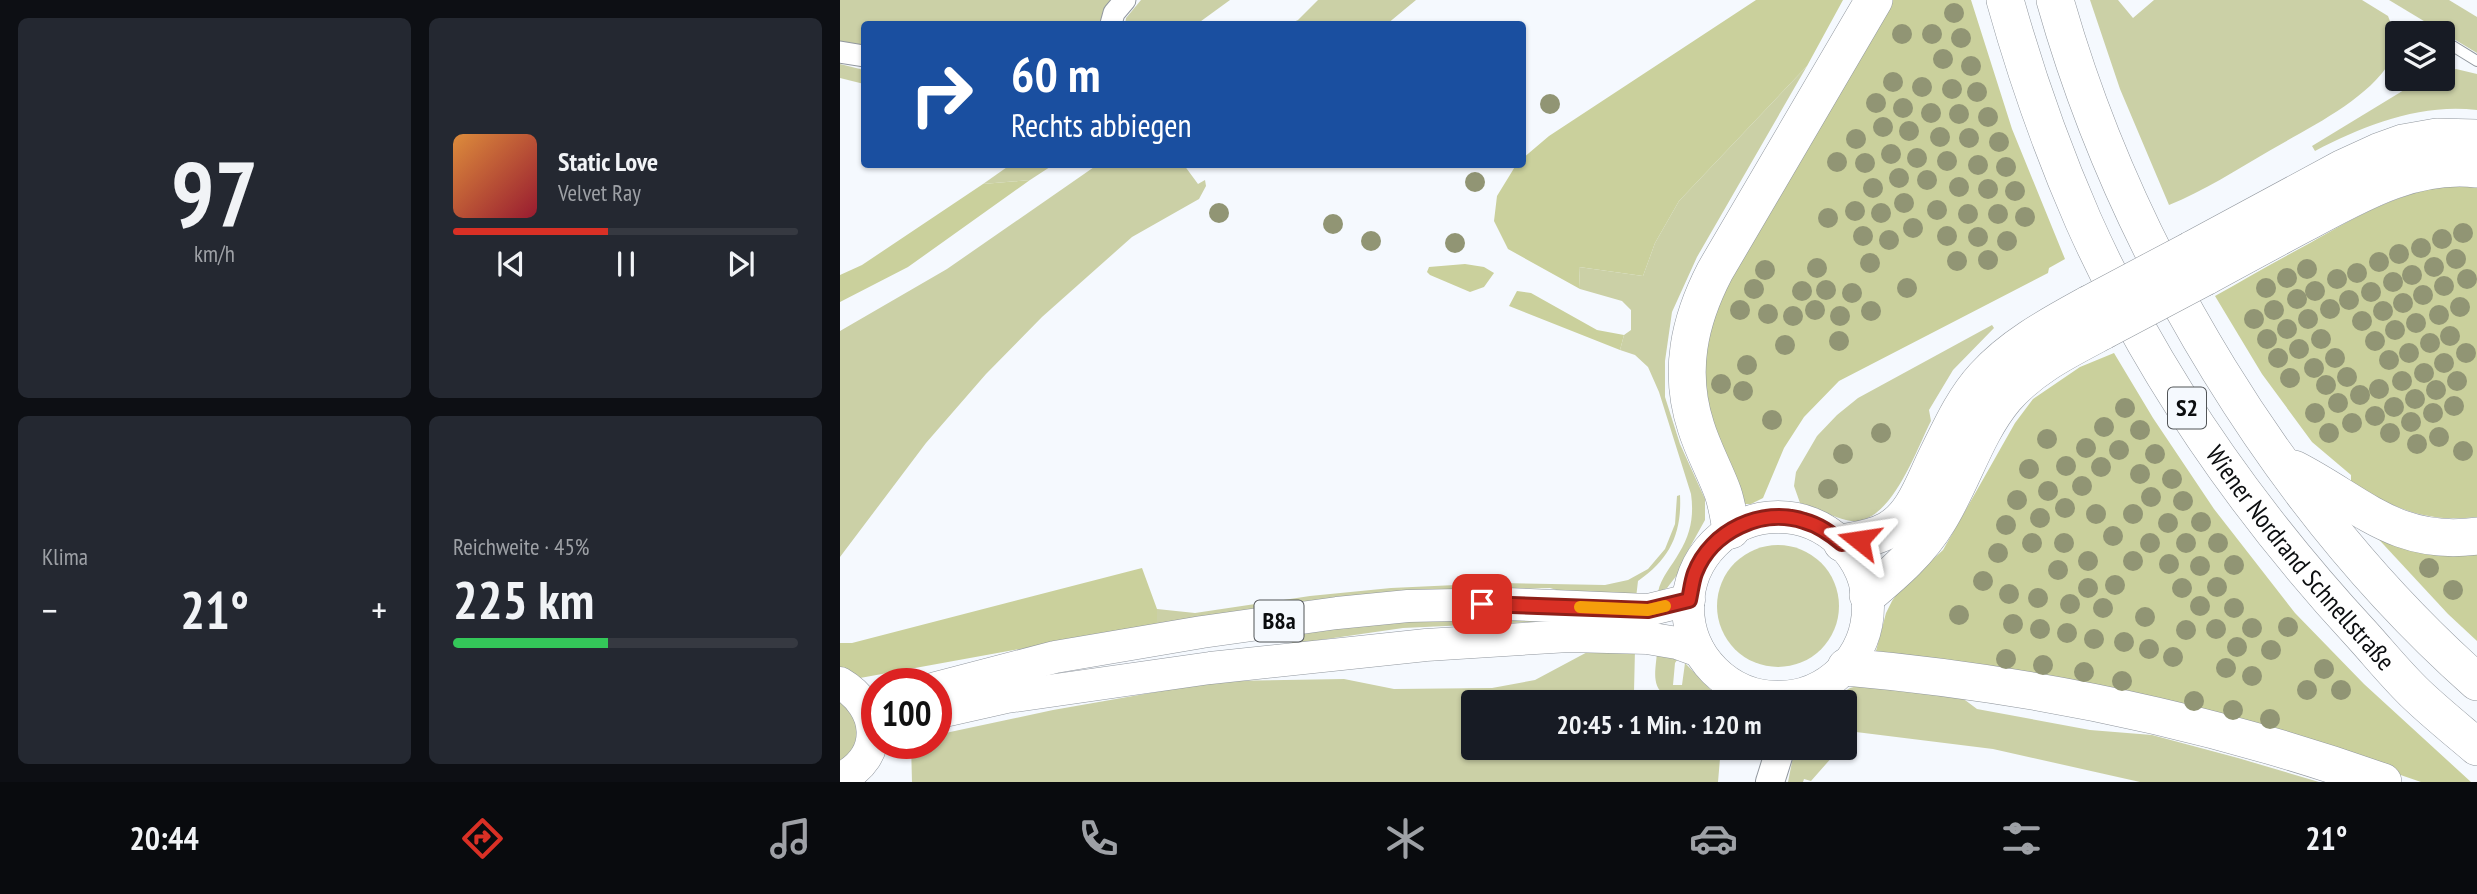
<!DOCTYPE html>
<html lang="de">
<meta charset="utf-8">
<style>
:root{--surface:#171b24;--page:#242831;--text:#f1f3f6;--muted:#9ea1a6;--line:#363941;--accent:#d93025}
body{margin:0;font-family:"PT Sans Narrow",sans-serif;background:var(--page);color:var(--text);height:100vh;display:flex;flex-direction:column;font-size:26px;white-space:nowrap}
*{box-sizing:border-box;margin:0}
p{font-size:23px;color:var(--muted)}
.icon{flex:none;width:38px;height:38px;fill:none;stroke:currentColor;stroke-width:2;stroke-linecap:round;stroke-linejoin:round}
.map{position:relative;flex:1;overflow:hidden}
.side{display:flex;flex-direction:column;gap:18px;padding:18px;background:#0d0f14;width:840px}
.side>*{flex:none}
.top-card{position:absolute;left:21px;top:21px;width:665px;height:147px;border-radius:7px;box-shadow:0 2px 5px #0004;background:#1a4fa0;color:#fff;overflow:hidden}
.tools{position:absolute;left:1545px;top:21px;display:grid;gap:14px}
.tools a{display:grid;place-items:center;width:70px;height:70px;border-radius:7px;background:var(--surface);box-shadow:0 2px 5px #0004;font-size:35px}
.speed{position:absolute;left:21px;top:668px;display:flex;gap:14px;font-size:35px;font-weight:700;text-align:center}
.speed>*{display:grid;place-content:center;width:91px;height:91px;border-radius:50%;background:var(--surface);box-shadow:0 2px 5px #0004;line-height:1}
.speed .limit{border:10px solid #d22;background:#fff;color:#111}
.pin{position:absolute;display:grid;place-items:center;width:60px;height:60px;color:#fff;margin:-30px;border-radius:14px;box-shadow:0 4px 10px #0006}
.me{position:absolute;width:77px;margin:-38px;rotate:285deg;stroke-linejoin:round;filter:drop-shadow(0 0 5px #0008)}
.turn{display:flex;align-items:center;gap:24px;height:147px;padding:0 35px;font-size:32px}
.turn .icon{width:91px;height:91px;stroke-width:2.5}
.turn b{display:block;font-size:49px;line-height:60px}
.big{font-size:52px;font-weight:700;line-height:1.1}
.side .widget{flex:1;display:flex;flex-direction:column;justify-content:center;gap:10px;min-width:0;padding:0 24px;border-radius:10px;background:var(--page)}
.side .dial{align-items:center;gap:0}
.dial b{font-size:91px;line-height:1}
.song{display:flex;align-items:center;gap:21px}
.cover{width:84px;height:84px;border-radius:10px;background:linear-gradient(135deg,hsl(30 70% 55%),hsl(350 70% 35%))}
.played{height:7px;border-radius:4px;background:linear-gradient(90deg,var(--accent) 45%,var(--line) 45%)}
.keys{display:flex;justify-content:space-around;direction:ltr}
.heat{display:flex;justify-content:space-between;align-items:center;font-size:38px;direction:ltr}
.charge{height:10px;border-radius:5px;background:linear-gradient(90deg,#34c759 45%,var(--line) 0)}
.side .tiles{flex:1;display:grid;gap:18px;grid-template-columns:repeat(2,1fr)}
.trip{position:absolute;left:621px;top:690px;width:396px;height:70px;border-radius:7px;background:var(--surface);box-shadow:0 2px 5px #0004;font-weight:700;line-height:70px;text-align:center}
.menu{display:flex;height:112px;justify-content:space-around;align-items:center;background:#090b0e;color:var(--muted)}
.menu .icon{width:49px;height:49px}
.menu .active{color:var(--accent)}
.menu b{font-size:32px;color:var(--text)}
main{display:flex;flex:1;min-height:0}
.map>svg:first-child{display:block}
</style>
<main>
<section class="side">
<div class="tiles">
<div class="widget dial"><b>97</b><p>km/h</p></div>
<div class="widget">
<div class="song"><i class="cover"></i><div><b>Static Love</b><p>Velvet Ray</p></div></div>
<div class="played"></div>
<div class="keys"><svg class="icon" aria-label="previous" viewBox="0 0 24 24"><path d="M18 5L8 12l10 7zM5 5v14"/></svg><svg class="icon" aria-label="pause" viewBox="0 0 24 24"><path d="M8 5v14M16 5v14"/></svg><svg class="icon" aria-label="next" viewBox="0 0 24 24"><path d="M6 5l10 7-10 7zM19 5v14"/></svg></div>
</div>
<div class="widget"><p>Klima</p>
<div class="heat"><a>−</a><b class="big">21°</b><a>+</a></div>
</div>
<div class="widget"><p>Reichweite · 45%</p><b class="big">225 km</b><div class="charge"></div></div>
</div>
</section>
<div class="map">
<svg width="1637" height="782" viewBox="0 0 1637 782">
<rect width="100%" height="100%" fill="#f5f9fe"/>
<g fill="#cbd0a6">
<polygon points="0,0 277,0 258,24 24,24 24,45 0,41"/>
<polygon points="301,0 390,0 357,24 285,24 286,18"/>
<polygon points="478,0 576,0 547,24 449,24 458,20"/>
<path d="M1250,0H1278L1293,18L1314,0H1522L1548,16C1554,31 1559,48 1550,62C1526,101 1468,128 1429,151C1396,170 1364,191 1329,205L1280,89Z"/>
<polygon points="1549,0 1609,0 1637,17 1637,53"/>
<polygon points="0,64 24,70 24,84 0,78"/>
<path d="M967,66L857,257L832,312L825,361V397L840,444L865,499V520L845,556L837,575L827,588L818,592C821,577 832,566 839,553C851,534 854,515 851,494L819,392L808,367L795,355L780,350L784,335L791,330V310L782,301L740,289L739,267L803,276L815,243L839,201Z"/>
<path d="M1616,69L1637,74V110C1581,103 1524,125 1475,151L1472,146L1569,87L1585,79H1603V72Z"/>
<polygon points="170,165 213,165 190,180 143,184"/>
<polygon points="257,165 344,165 358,184 365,180 366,186 359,199 292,237 202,317 146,374 86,443 0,557 0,331 107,269"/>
<path d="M1152,325L1154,328L1113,370L1089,410L1091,421C1076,450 1051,525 1011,521C993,518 978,508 960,503L954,486L956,472L977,436L997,415L1018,398Z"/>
<path d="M840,495C842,533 830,559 798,581L796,598L726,593L710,588L561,592L494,598L317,624V609L355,613L470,596L551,588L659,583L765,585L788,580L808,569L825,549L835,524L837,496Z"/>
<circle cx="938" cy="606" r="61"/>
<polygon points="796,617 563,628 452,644 451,631 549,620"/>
<polygon points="753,649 795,649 794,692 801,702 634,702 634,747 881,747 878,782 72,782 71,744 96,744 96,735 213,710 379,681 504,679 554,689 652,688 695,680"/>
<path d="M817,652L839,657L835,663L833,685H842L845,663L871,690L887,702L828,696C810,689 816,668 817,652Z"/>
<polygon points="1025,684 1121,697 1137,709 1250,730 1312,735 1398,758 1479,782 1300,782 1153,749 1016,732 1005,744 1004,702 987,702 1010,688"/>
<polygon points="0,699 18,722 16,746 0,763"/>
<polygon points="955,747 1001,747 971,781 964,779 963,782 948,782"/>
</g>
<g fill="#cad09c">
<polygon points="916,0 1003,0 967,66 839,201 815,243 803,276 739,267 740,289 668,249 654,221 657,196 676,165 682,164 683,158 709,136"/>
<polygon points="1048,0 1131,0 1172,129 1225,259 1209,268 1208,273 999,381 964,417 944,448 923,498 911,504 904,504 862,407 863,324"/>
<polygon points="190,180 68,267 0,302 0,275 22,265 143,184"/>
<path d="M1615,185L1637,187V517C1585,523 1554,508 1511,483V475L1472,442L1422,374L1375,296C1407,278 1438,260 1470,243C1520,215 1557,192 1615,185Z"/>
<polygon points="625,264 644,267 654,273 644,287 630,292 590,275 587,272 589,267"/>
<polygon points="677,291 691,293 757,330 784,335 780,350 669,306"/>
<polygon points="1274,353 1313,418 1374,509 1455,613 1524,684 1631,782 1581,782 1473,745 1104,660 1036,651 1046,613 1052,601 1058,592 1103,550 1175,423 1193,399 1240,367"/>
<polygon points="1531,531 1637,549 1637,641 1608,614"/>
<polygon points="302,568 317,609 317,624 20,678 0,669 0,643 12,643"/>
</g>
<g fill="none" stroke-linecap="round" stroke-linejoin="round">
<g stroke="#91979e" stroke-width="12">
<polyline id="lane" points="1611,45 1637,61"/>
</g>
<g stroke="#91979e" stroke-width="23">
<g id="street">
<polyline points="271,24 274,13 285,0"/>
<polyline points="0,52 24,56"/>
</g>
</g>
<g stroke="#91979e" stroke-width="30">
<g id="secondary">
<polyline points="906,691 913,702"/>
<polyline points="960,702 968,692"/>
<polyline points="930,782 941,747"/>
</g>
</g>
<g stroke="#91979e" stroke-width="33">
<g id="primary">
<circle cx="938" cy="607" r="90"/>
<path d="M0,683C41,707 46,756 0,779"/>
<polyline points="96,688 215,657 362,632 497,613 568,606 666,604 808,610 849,600"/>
<polyline points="96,713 167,697 370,668 586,645 729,636 807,638 837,643 859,651"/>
</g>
</g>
<g stroke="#91979e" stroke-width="38">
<g id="highway">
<path id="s1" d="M1165,0C1186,75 1212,149 1243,220C1311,373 1410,514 1523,636C1541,656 1558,677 1577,695C1596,713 1617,730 1637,747"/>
<path d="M1215,0C1286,251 1441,508 1637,682"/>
<polyline points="1351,250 1503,168 1538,152 1563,143 1597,137 1637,138"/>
<path d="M1365,277C1398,259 1431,241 1465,223C1519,194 1573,162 1637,169"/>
<path d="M1454,469C1519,502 1555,547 1637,536"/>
<path d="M891,530C889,518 887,505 883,493C875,471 863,450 856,427C838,372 849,321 875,271L1034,0"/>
<path d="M1002,543C1018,540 1034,538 1048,530C1073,516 1083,485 1095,460C1109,432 1122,401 1144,377C1173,345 1211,325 1249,304"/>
<path d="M1028,595C1054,573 1080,551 1098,521C1123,481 1135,434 1165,398C1192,367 1227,350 1263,331"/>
<path d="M1006,667C1187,683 1371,721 1543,782"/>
</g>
</g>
<use href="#lane" stroke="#fff" stroke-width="10"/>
<use href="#street" stroke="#fff" stroke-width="21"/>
<use href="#secondary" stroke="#fff" stroke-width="28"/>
<use href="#primary" stroke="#fff" stroke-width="32"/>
<use href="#highway" stroke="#fff" stroke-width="37"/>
<g stroke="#91979e" stroke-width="38" stroke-linecap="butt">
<g id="highway-bridge">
<polyline points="1249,304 1351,250"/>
<polyline points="1263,331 1365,277"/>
</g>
</g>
<use href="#highway-bridge" stroke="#fff" stroke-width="37"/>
</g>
<g fill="#919574">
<circle cx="1114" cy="13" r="10"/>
<circle cx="1062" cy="34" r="10"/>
<circle cx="1092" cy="34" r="10"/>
<circle cx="1121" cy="38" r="10"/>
<circle cx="1103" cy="59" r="10"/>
<circle cx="1131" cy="66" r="10"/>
<circle cx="1053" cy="82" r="10"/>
<circle cx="1082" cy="87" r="10"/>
<circle cx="1112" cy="89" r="10"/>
<circle cx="1137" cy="92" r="10"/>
<circle cx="1036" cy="103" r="10"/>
<circle cx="710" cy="104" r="10"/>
<circle cx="1063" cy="108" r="10"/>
<circle cx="1091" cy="113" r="10"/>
<circle cx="1119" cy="114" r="10"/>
<circle cx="1148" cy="117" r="10"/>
<circle cx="1043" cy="127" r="10"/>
<circle cx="1069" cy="131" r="10"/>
<circle cx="1100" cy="137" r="10"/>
<circle cx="1129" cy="138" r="10"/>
<circle cx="1016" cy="139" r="10"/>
<circle cx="1159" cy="142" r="10"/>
<circle cx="1051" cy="154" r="10"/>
<circle cx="1077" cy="158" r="10"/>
<circle cx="1107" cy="161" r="10"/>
<circle cx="997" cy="162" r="10"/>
<circle cx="1025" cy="163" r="10"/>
<circle cx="1138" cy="165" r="10"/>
<circle cx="1166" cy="167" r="10"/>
<circle cx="1059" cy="178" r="10"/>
<circle cx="1087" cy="180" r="10"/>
<circle cx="635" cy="182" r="10"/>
<circle cx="1119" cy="187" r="10"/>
<circle cx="1033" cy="188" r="10"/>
<circle cx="1148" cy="189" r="10"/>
<circle cx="1175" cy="191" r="10"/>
<circle cx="1064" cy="203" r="10"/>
<circle cx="1097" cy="210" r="10"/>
<circle cx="1015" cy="211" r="10"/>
<circle cx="379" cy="213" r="10"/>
<circle cx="1041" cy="213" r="10"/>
<circle cx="1128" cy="214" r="10"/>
<circle cx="1158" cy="214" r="10"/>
<circle cx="1185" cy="217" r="10"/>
<circle cx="988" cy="218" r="10"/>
<circle cx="493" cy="224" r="10"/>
<circle cx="1073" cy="228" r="10"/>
<circle cx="1623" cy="233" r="10"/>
<circle cx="1023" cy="236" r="10"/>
<circle cx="1107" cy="236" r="10"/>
<circle cx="1138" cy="237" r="10"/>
<circle cx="1602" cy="239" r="10"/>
<circle cx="1049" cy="240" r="10"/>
<circle cx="531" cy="241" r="10"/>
<circle cx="1167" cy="241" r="10"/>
<circle cx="615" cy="243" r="10"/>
<circle cx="1581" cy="248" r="10"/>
<circle cx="1559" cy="254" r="10"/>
<circle cx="1616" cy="259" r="10"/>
<circle cx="1148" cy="260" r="10"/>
<circle cx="1117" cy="261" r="10"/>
<circle cx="1539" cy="262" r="10"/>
<circle cx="1030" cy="263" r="10"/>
<circle cx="1594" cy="267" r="10"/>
<circle cx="977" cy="268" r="10"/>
<circle cx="1467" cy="269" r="10"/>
<circle cx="925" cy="270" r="10"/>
<circle cx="1517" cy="273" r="10"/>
<circle cx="1572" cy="275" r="10"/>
<circle cx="1447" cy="278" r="10"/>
<circle cx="1497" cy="279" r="10"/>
<circle cx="1627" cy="279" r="10"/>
<circle cx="1553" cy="282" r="10"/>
<circle cx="1604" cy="286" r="10"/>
<circle cx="1067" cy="288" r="10"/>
<circle cx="1426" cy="288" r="10"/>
<circle cx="914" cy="289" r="10"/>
<circle cx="986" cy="290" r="10"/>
<circle cx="962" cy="291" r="10"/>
<circle cx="1475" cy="291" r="10"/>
<circle cx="1531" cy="292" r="10"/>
<circle cx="1012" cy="293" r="10"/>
<circle cx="1583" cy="295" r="10"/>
<circle cx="1457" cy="299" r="10"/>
<circle cx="1509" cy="300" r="10"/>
<circle cx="1563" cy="303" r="10"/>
<circle cx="1620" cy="307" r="10"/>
<circle cx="1490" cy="309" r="10"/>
<circle cx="900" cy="310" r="10"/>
<circle cx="975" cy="310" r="10"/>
<circle cx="1434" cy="310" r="10"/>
<circle cx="1031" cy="311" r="10"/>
<circle cx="1543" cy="311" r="10"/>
<circle cx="928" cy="314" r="10"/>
<circle cx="1599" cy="315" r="10"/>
<circle cx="953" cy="316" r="10"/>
<circle cx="1000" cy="316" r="10"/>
<circle cx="1414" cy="319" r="10"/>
<circle cx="1468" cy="319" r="10"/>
<circle cx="1522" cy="321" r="10"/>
<circle cx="1576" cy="323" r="10"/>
<circle cx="1447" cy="329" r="10"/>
<circle cx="1555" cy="330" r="10"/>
<circle cx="1610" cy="336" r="10"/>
<circle cx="1427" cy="339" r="10"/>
<circle cx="1481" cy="339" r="10"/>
<circle cx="999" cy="341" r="10"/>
<circle cx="1535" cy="341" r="10"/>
<circle cx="1590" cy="343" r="10"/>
<circle cx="945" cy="345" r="10"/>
<circle cx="1459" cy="349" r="10"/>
<circle cx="1569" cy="353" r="10"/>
<circle cx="1626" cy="353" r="10"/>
<circle cx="1438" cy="358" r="10"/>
<circle cx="1495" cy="358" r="10"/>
<circle cx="1549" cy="360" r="10"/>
<circle cx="1604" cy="363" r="10"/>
<circle cx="907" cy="365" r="10"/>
<circle cx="1474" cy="368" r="10"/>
<circle cx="1584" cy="373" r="10"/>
<circle cx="1507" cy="377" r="10"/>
<circle cx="1450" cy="378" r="10"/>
<circle cx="1562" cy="381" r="10"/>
<circle cx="1617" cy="381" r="10"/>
<circle cx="881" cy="384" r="10"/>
<circle cx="1486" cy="385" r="10"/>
<circle cx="1539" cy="389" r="10"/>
<circle cx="1596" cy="390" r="10"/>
<circle cx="903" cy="391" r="10"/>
<circle cx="1520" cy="395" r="10"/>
<circle cx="1575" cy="399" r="10"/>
<circle cx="1498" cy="403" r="10"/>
<circle cx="1614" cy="406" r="10"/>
<circle cx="1554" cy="407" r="10"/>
<circle cx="1285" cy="408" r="10"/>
<circle cx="1475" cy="413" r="10"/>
<circle cx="1593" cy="413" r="10"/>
<circle cx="1535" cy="416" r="10"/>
<circle cx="932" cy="420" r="10"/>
<circle cx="1571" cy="422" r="10"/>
<circle cx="1512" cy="423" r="10"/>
<circle cx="1264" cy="427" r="10"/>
<circle cx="1300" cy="430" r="10"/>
<circle cx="1041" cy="433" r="10"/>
<circle cx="1489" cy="433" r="10"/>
<circle cx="1550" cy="433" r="10"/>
<circle cx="1599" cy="437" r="10"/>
<circle cx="1207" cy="439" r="10"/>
<circle cx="1577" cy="444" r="10"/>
<circle cx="1246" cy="448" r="10"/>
<circle cx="1279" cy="450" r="10"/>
<circle cx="1623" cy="451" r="10"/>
<circle cx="1003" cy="454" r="10"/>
<circle cx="1315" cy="454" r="10"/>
<circle cx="1226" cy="466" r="10"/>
<circle cx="1261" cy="467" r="10"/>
<circle cx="1189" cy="469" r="10"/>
<circle cx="1300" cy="474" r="10"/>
<circle cx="1332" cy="479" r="10"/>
<circle cx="1242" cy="486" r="10"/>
<circle cx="988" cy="489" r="10"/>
<circle cx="1208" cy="491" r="10"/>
<circle cx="1311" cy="497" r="10"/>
<circle cx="1177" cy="500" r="10"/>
<circle cx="1343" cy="501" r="10"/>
<circle cx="1225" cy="508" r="10"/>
<circle cx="1256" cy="514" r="10"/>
<circle cx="1293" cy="514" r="10"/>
<circle cx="1200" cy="518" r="10"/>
<circle cx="1361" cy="522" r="10"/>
<circle cx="1328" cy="523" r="10"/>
<circle cx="1166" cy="525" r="10"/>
<circle cx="1273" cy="536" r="10"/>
<circle cx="1192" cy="543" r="10"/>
<circle cx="1224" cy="543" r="10"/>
<circle cx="1310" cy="543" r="10"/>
<circle cx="1346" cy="543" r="10"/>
<circle cx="1378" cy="543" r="10"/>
<circle cx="1158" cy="553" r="10"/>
<circle cx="1248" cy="561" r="10"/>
<circle cx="1293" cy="561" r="10"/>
<circle cx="1329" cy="564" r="10"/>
<circle cx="1394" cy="565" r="10"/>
<circle cx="1360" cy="566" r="10"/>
<circle cx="1589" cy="568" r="10"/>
<circle cx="1218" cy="570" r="10"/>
<circle cx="1143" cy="581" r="10"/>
<circle cx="1275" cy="585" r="10"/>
<circle cx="1377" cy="587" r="10"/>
<circle cx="1248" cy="588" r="10"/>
<circle cx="1342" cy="588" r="10"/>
<circle cx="1613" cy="590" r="10"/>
<circle cx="1169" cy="594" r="10"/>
<circle cx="1198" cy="598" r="10"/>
<circle cx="1230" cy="604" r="10"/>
<circle cx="1360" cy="606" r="10"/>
<circle cx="1263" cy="608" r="10"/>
<circle cx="1394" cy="608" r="10"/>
<circle cx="1119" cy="615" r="10"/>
<circle cx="1305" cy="617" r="10"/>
<circle cx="1173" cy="624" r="10"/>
<circle cx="1448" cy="627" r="10"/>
<circle cx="1412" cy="628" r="10"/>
<circle cx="1200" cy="629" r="10"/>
<circle cx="1376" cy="629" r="10"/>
<circle cx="1346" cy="630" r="10"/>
<circle cx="1227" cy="633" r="10"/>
<circle cx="1254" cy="639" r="10"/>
<circle cx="1284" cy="642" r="10"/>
<circle cx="1397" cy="647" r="10"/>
<circle cx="1309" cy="649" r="10"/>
<circle cx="1431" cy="650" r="10"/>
<circle cx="1333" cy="657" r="10"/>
<circle cx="1166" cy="659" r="10"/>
<circle cx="1203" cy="665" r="10"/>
<circle cx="1386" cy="668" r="10"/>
<circle cx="1484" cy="669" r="10"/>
<circle cx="1244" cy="672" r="10"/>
<circle cx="1412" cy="676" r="10"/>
<circle cx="1282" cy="681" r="10"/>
<circle cx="1467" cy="690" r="10"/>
<circle cx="1501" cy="690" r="10"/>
<circle cx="1354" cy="701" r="10"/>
<circle cx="1393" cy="710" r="10"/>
<circle cx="1430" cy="719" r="10"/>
</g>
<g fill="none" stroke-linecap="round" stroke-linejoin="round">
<g stroke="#8d1f18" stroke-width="18">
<path id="route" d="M642,604L808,610L849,600C851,591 852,581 855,573C871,531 922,507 964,521C979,525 990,533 1002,543L1019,540"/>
</g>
<use href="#route" stroke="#d93025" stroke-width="12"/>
<polyline stroke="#f59e0b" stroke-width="12" points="740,607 808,610 825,606"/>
</g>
<g text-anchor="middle" stroke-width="6" stroke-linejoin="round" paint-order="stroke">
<g fill="#f5f9fe" stroke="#515457" stroke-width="2">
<rect x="1328" y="387.5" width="38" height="41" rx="5"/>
<rect x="414.5" y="600.5" width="49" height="41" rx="5"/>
</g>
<g font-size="24" font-weight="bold" fill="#0b0d0f">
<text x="1347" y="416">S2</text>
<text x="439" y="629">B8a</text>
</g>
<g font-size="26" fill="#0b0d0f" stroke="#f5f9fe">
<text dy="9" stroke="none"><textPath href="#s1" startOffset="637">Wiener Nordrand Schnellstraße</textPath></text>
</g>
</g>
</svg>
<div class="tools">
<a><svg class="icon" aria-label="layers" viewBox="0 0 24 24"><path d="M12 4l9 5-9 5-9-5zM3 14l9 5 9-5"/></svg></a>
</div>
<div class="speed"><div class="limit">100</div></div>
<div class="pin" style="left:642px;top:604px;background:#d93025"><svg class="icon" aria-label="arrive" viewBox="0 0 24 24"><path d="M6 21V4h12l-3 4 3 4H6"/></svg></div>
<svg class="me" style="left:1019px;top:540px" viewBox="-20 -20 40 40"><path d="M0-17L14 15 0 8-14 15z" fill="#d93025" stroke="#fff" stroke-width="4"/></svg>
<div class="trip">20:45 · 1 Min. · 120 m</div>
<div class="top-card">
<div class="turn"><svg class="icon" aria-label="right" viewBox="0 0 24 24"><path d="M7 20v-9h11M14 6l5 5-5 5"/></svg><div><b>60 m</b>Rechts abbiegen</div></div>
</div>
</div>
</main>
<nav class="menu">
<b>20:44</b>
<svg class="icon active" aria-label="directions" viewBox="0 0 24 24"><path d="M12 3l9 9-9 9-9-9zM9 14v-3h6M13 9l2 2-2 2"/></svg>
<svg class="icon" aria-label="music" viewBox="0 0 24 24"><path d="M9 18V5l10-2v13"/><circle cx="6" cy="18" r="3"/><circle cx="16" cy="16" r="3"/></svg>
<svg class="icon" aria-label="phone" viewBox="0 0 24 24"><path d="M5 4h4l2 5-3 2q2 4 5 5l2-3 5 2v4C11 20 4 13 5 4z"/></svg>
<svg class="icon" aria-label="climate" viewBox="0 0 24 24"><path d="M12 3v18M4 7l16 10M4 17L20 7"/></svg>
<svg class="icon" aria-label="car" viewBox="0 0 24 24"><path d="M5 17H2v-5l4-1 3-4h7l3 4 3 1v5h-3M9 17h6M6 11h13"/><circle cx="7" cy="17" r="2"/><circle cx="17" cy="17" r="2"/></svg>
<svg class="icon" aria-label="filters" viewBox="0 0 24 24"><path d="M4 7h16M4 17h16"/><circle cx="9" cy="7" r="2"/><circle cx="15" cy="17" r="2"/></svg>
<b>21°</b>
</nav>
